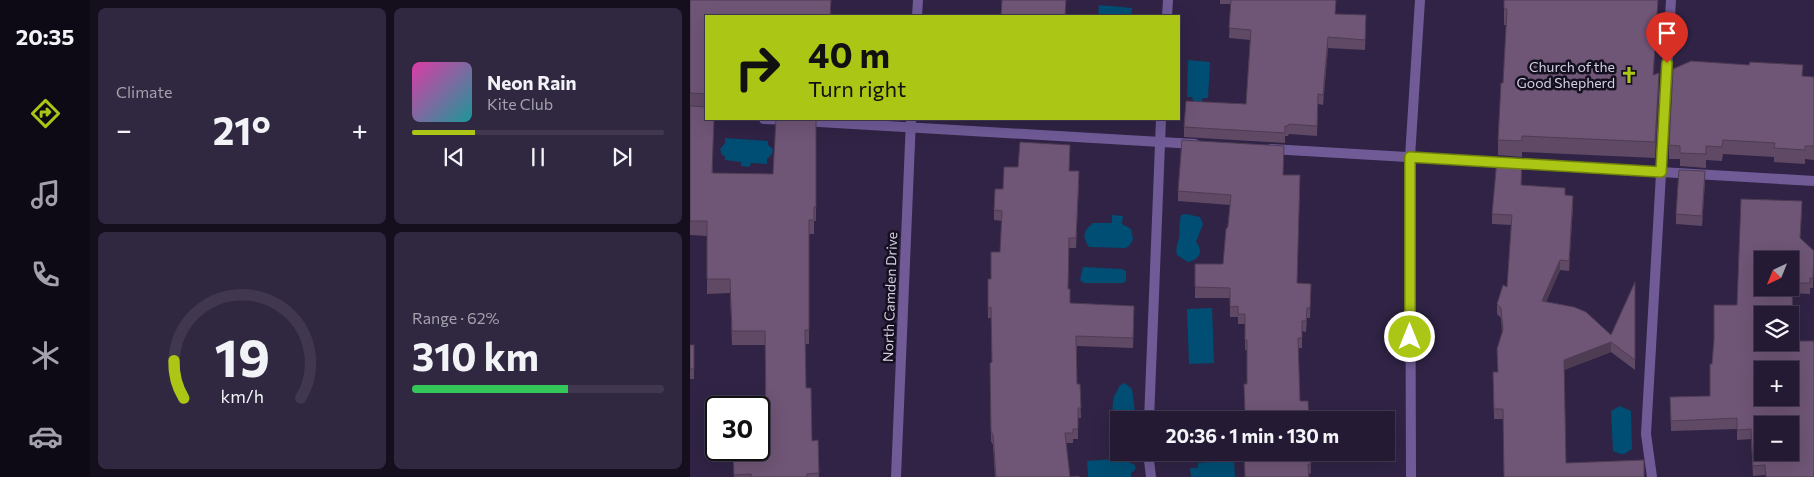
<!DOCTYPE html>
<meta charset="utf-8">
<style>
:root{--surface:#241a34;--page:#302740;--text:#f1f3f6;--muted:#a3a1ac;--line:#41384f;--accent:#abc614}
body{margin:0;font-family:Commissioner,sans-serif;background:var(--page);color:var(--text);height:100vh;display:flex;flex-direction:column;font-size:19px;white-space:nowrap}
*{box-sizing:border-box;margin:0}
p{font-size:16px;color:var(--muted)}
.icon{flex:none;width:28px;height:28px;fill:none;stroke:currentColor;stroke-width:2;stroke-linecap:round;stroke-linejoin:round}
.map{position:relative;flex:1;overflow:hidden}
.sheet{display:flex;flex-direction:column;gap:8px;padding:8px;background:#140e1d;width:600px}
.sheet>*{flex:none}
.banner{position:absolute;left:15px;top:15px;width:475px;height:105px;border-radius:0px;box-shadow:0 5px 20px #0002,0 0 0 1px var(--line);background:#abc614;color:#111;overflow:hidden}
.needle{width:32px;rotate:223deg}
.fabs{position:absolute;left:1064px;top:251px;display:grid;gap:10px}
.fabs a{display:grid;place-items:center;width:45px;height:45px;border-radius:0px;background:var(--surface);box-shadow:0 5px 20px #0002,0 0 0 1px var(--line);font-size:25px}
.speed{position:absolute;left:15px;top:396px;display:flex;gap:10px;font-size:25px;font-weight:700;text-align:center}
.speed>*{display:grid;place-content:center;width:65px;height:65px;border-radius:50%;background:var(--surface);box-shadow:0 5px 20px #0002,0 0 0 1px var(--line);line-height:1}
.speed .limit{border:2px solid #111;border-radius:8px;background:#fff;color:#111}
.pin{position:absolute;display:grid;place-items:center;width:42px;height:42px;color:#fff;margin:-51px -21px;border-radius:50% 50% 50% 0;rotate:-45deg;box-shadow:0 0 5px #0007}
.pin .icon{rotate:45deg}
.me{position:absolute;width:55px;margin:-28px;rotate:0deg;stroke-linejoin:round;filter:drop-shadow(0 0 4px #0008)}
.turn{display:flex;align-items:center;gap:18px;height:105px;padding:0 20px;font-size:22px}
.turn .icon{width:65px;height:65px;stroke-width:2.5}
.turn b{display:block;font-size:35px;line-height:42px}
.big{font-size:38px;font-weight:700;line-height:1.1}
.sheet .card{flex:1;display:flex;flex-direction:column;justify-content:center;gap:8px;min-width:0;padding:0 18px;border-radius:8px;background:var(--page)}
.sheet .dial{align-items:center;gap:0}
.dial svg{height:130px;overflow:visible;fill:none;stroke:var(--line);stroke-width:7;stroke-linecap:round;text-anchor:middle}
.dial text{fill:var(--text);stroke:none}
.song{display:flex;align-items:center;gap:15px}
.cover{width:60px;height:60px;border-radius:8px;background:linear-gradient(135deg,hsl(320 70% 55%),hsl(180 70% 35%))}
.played{height:5px;border-radius:2px;background:linear-gradient(90deg,var(--accent) 25%,var(--line) 25%)}
.keys{display:flex;justify-content:space-around;direction:ltr}
.heat{display:flex;justify-content:space-between;align-items:center;font-size:28px;direction:ltr}
.charge{height:8px;border-radius:4px;background:linear-gradient(90deg,#34c759 62%,var(--line) 0)}
.sheet .tiles{flex:1;display:grid;gap:8px;grid-template-columns:repeat(2,1fr)}
.trip{position:absolute;left:420px;top:411px;width:285px;height:50px;border-radius:0px;background:var(--surface);box-shadow:0 5px 20px #0002,0 0 0 1px var(--line);font-weight:700;line-height:50px;text-align:center}
main{display:flex;flex:1;min-height:0}
.dock{display:flex;flex-direction:column;width:90px;justify-content:space-around;align-items:center;background:#0e0a15;color:var(--muted)}
.dock .icon{width:35px;height:35px}
.dock .on{color:var(--accent)}
.dock b{font-size:22px;color:var(--text)}
.map>svg:first-child{display:block}
</style>
<main>
<nav class="dock">
<b>20:35</b>
<svg class="icon on" aria-label="directions" viewBox="0 0 24 24"><path d="M12 3l9 9-9 9-9-9zM9 14v-3h6M13 9l2 2-2 2"/></svg>
<svg class="icon" aria-label="music" viewBox="0 0 24 24"><path d="M9 18V5l10-2v13"/><circle cx="6" cy="18" r="3"/><circle cx="16" cy="16" r="3"/></svg>
<svg class="icon" aria-label="phone" viewBox="0 0 24 24"><path d="M5 4h4l2 5-3 2q2 4 5 5l2-3 5 2v4C11 20 4 13 5 4z"/></svg>
<svg class="icon" aria-label="climate" viewBox="0 0 24 24"><path d="M12 3v18M4 7l16 10M4 17L20 7"/></svg>
<svg class="icon" aria-label="car" viewBox="0 0 24 24"><path d="M5 17H2v-5l4-1 3-4h7l3 4 3 1v5h-3M9 17h6M6 11h13"/><circle cx="7" cy="17" r="2"/><circle cx="17" cy="17" r="2"/></svg>
</nav>
<section class="sheet">
<div class="tiles">
<div class="card"><p>Climate</p>
<div class="heat"><a>−</a><b class="big">21°</b><a>+</a></div>
</div>
<div class="card">
<div class="song"><i class="cover"></i><div><b>Neon Rain</b><p>Kite Club</p></div></div>
<div class="played"></div>
<div class="keys"><svg class="icon" aria-label="previous" viewBox="0 0 24 24"><path d="M18 5L8 12l10 7zM5 5v14"/></svg><svg class="icon" aria-label="pause" viewBox="0 0 24 24"><path d="M8 5v14M16 5v14"/></svg><svg class="icon" aria-label="next" viewBox="0 0 24 24"><path d="M6 5l10 7-10 7zM19 5v14"/></svg></div>
</div>
<div class="card dial"><svg viewBox="0 0 100 80">
<path d="M14 69A42 42 0 1 1 86 69"/>
<path d="M14 69A42 42 0 0 1 8 46" stroke="#abc614"/>
<text x="50" y="56" font-size="32" font-weight="700">19</text>
<text x="50" y="72" font-size="11">km/h</text>
</svg></div>
<div class="card"><p>Range · 62%</p><b class="big">310 km</b><div class="charge"></div></div>
</div>
</section>
<div class="map">
<svg width="1124" height="477" viewBox="0 0 1124 477">
<rect width="100%" height="100%" fill="#302345"/>
<g fill="#004e74">
<polygon points="409,5 442,8 441,16 408,16"/>
<polygon points="498,60 520,62 518,98 513,98 511,102 504,103 502,97 497,97"/>
<polygon points="35,138 78,141 78,145 83,149 82,154 77,159 77,164 61,163 59,167 51,166 51,162 35,160 35,156 32,155 30,149 35,143"/>
<path d="M496,214L510,217L513,224L506,242C514,251 509,260 498,262L487,255C485,248 488,244 489,238C490,230 489,223 491,215Z"/>
<path d="M422,215L433,216L432,224L441,229L443,239L440,245L436,248L399,247C392,236 393,231 403,223H422Z"/>
<polygon points="393,267 432,269 436,271 436,281 433,283 394,283 390,280"/>
<polygon points="522,308 524,363 499,364 497,309"/>
<path d="M435,383L442,389L446,420H429V429C423,422 421,406 424,397C426,392 428,391 429,386Z"/>
<path d="M930,406L941,411L942,449C932,456 933,455 923,451L921,411Z"/>
<polygon points="440,458 440,463 444,464 446,468 444,471 441,473 441,477 398,477 397,461"/>
<polygon points="544,460 545,477 501,477 500,468 508,468 508,463"/>
</g>
<g fill="none" stroke-linecap="round" stroke-linejoin="round">
<g stroke="#705b97" stroke-width="10">
<polyline points="477,16 478,0"/>
<polyline points="74,119 98,120"/>
<polyline points="112,121 505,144"/>
<polyline points="581,149 1124,181"/>
<polyline points="459,420 471,119"/>
<polyline points="458,452 461,477"/>
<polyline points="962,477 956,434 981,0"/>
</g>
<g stroke="#705b97" stroke-width="10">
<polyline points="227,16 228,0"/>
<polyline points="206,477 221,119"/>
<polyline points="721,477 720,157 730,0"/>
</g>
</g>
<g fill="#5f4965">
<polygon points="0,0 141,0 141,16 16,16 16,119 23,173 83,174 126,119 126,221 124,221 124,234 119,234 119,344 115,344 116,388 122,441 128,440 129,477 44,477 43,450 69,450 75,407 75,345 42,345 40,293 17,294 17,236 0,235"/>
<polygon points="530,0 646,0 645,14 676,25 675,50 638,48 633,105 628,104 627,136 599,134 598,136 595,136 595,143 494,137 494,127 556,104 560,40 539,38 541,4 530,4"/>
<polygon points="814,0 964,75 969,88 965,158 832,152 832,157 808,155 808,140 813,83 817,25 814,25"/>
<polygon points="1113,76 1124,77 1124,160 1115,159 1115,164 1084,162 1084,157 1033,154 1032,161 1016,160 1016,168 990,166 990,159 979,159 979,145"/>
<polygon points="380,155 379,171 389,181 386,248 379,248 378,289 380,303 444,316 443,348 387,346 387,384 390,384 391,418 388,418 388,439 383,439 383,443 376,443 380,477 389,477 305,477 303,445 301,441 300,363 302,363 301,318 298,318 298,279 301,279 310,252 312,221 304,220 304,210 313,189"/>
<polygon points="832,171 831,185 875,196 883,206 879,271 870,270 856,302 921,335 945,282 945,370 921,352 874,370 814,477 813,419 804,419 803,372 808,372 807,349 812,332 811,318 807,314 807,304 817,287 821,225 802,224 802,214"/>
<polygon points="594,175 607,283 621,284 620,318 617,318 616,332 612,331 612,348 609,348 555,412 554,384 557,384 557,350 555,350 555,324 548,324 548,317 540,317 540,298 505,298 505,264 533,264 540,205 488,201 488,191"/>
<polygon points="1015,181 1012,226 986,224 986,214"/>
<polygon points="1112,211 1110,238 1124,251 1123,288 1120,288 1120,294 1102,293 1075,475 1063,476 1061,439 1047,440 1047,429 981,431 980,397 1020,396 1022,364 1047,305"/>
<rect x="0" y="345" width="4" height="34"/>
<polygon points="548,452 620,452 621,474 554,453"/>
</g>
<g fill="#4e3c53">
<polygon points="968,0 963,91 963,75"/>
<polygon points="638,37 638,48 633,105 633,95"/>
<polygon points="969,73 969,88 965,158 965,142"/>
<polygon points="389,171 389,181 386,248 386,238"/>
<polygon points="1015,171 1015,181 1012,226 1012,216"/>
<polygon points="883,196 883,206 879,271 879,261"/>
<polygon points="870,260 870,270 852,311 852,301"/>
<polygon points="921,342 921,352 874,370 874,360"/>
</g>
<g fill="#6f5576" stroke="#4e3c53" fill-rule="evenodd">
<polygon points="0,0 141,0 140,16 16,16 16,94 0,93"/>
<polygon points="312,0 376,0 375,16 311,16"/>
<polygon points="541,0 646,0 645,14 676,15 675,40 638,37 633,95 628,94 627,126 599,124 598,126 595,126 595,133 494,127 496,101 556,104 561,30 539,28"/>
<polygon points="814,0 968,0 963,75 969,73 965,142 832,136 832,141 808,140 811,83 813,83 817,9 814,9"/>
<polygon points="1001,61 1059,65 1060,62 1113,65 1112,76 1124,77 1124,146 1115,146 1115,150 1084,148 1085,143 1033,140 1032,147 1016,146 1016,154 990,153 990,146 979,145 983,69"/>
<polygon points="0,106 16,107 16,119 24,119 22,173 83,174 86,119 126,119 126,207 124,207 124,220 119,220 119,330 115,330 116,388 121,388 122,441 128,440 129,473 117,474 117,477 61,477 61,474 44,475 43,450 69,450 69,408 36,408 76,407 75,331 42,331 40,279 17,279 17,221 0,221"/>
<polygon points="492,140 594,146 593,175 610,175 607,283 621,284 620,308 617,308 616,321 612,321 612,338 608,338 610,401 618,401 619,420 548,420 547,413 555,412 554,384 557,384 557,340 555,340 555,314 548,314 548,306 540,307 540,288 505,287 505,264 533,264 536,229 538,227 541,195 488,191"/>
<polygon points="330,142 380,145 379,171 389,171 386,238 379,238 378,289 380,289 380,303 444,306 443,338 386,336 387,384 390,384 391,408 388,408 388,429 383,429 383,433 375,433 380,477 389,476 389,477 306,477 303,435 301,431 300,363 302,362 301,307 298,308 298,279 301,279 301,252 310,252 312,211 304,210 305,189 313,189 314,167 328,167"/>
<polygon points="807,159 832,161 831,185 875,188 875,195 883,196 879,261 870,260 852,301 884,307 896,312 921,335 945,282 945,360 921,342 874,360 876,463 954,460 954,477 814,477 813,409 804,409 803,372 808,372 807,349 813,330 811,308 807,304 813,285 817,287 822,215 802,214"/>
<polygon points="989,170 1015,171 1012,216 986,214"/>
<path d="M1051,199L1112,201L1110,238L1124,251L1123,278H1120V283H1102L1103,341H1124V477H1076L1075,465L1063,466L1061,429L1047,430V418L981,421L980,397L1020,396V364H1022L1024,339V305H1047ZM1072,260H1100V288H1072ZM1072,315H1100V342H1072ZM1072,370H1100V398H1072ZM1072,425H1100V452H1072Z"/>
<rect x="0" y="345" width="4" height="24"/>
<polygon points="554,452 620,452 621,464 618,464 619,477 555,477"/>
</g>
<g fill="none" stroke-linecap="round" stroke-linejoin="round">
<g stroke="#6f810d" stroke-width="12">
<polyline id="route" points="720,337 720,157 971,172 977,63"/>
</g>
<use href="#route" stroke="#abc614" stroke-width="9"/>
</g>
<defs>
<g id="church-bare" transform="scale(1.35)"><path d="M-1.2-6h2.4v3.5h3.3v2.4h-3.3V6h-2.4V-.1h-3.3v-2.4h3.3Z" fill="#abc614" stroke="#15101f" stroke-width="2.5" paint-order="stroke"/></g>
</defs>
<g fill-rule="evenodd">
<use href="#church-bare" x="939" y="75"/>
</g>
<g text-anchor="middle" stroke-width="5" stroke-linejoin="round" paint-order="stroke">
<g font-size="14" fill="#d5cfe5" stroke="#15101f" text-anchor="end">
<text x="925" y="72">Church of the<tspan x="925" dy="16">Good Shepherd</tspan></text>
</g>
<g font-size="14" fill="#d5cfe5" stroke="#15101f">
<text transform="translate(200 297) rotate(-88)" y="5">North Camden Drive</text>
</g>
</g>
</svg>
<div class="fabs">
<a><svg class="needle" viewBox="-14 -14 28 28"><path d="M0-13l5 13h-10z" fill="#e53935"/><path d="M0 13l5-13h-10z" fill="#a3a1ac"/></svg></a>
<a><svg class="icon" aria-label="layers" viewBox="0 0 24 24"><path d="M12 4l9 5-9 5-9-5zM3 14l9 5 9-5"/></svg></a>
<a>+</a>
<a>−</a>
</div>
<div class="speed"><div class="limit">30</div></div>
<div class="pin" style="left:977px;top:63px;background:#d93025"><svg class="icon" aria-label="arrive" viewBox="0 0 24 24"><path d="M6 21V4h12l-3 4 3 4H6"/></svg></div>
<svg class="me" style="left:720px;top:337px" viewBox="-20 -20 40 40"><circle r="17" fill="#abc614" stroke="#fff" stroke-width="3"/><path d="M0-11L8 9 0 5-8 9z" fill="#fff"/></svg>
<div class="trip">20:36 · 1 min · 130 m</div>
<div class="banner">
<div class="turn"><svg class="icon" aria-label="right" viewBox="0 0 24 24"><path d="M7 20v-9h11M14 6l5 5-5 5"/></svg><div><b>40 m</b>Turn right</div></div>
</div>
</div>
</main>
